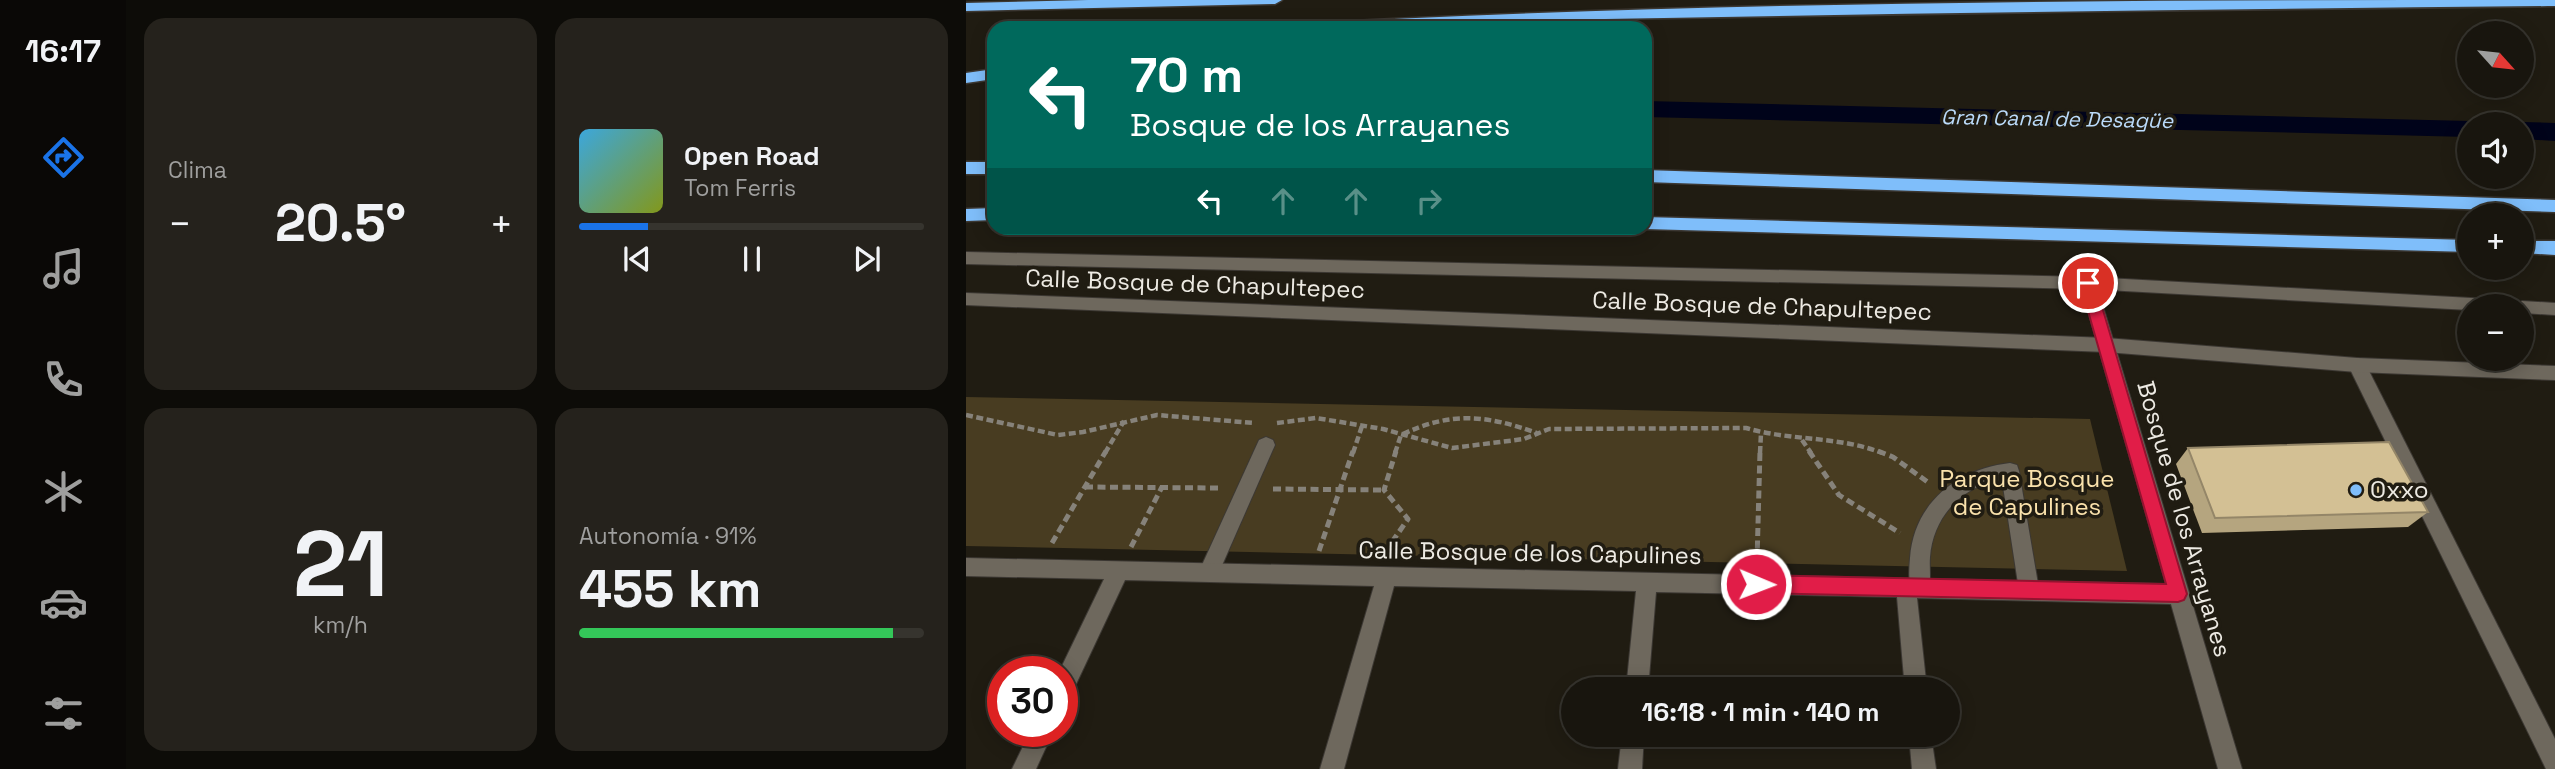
<!DOCTYPE html>
<html lang="es">
<meta charset="utf-8">
<style>
:root{--surface:#18150e;--page:#25221c;--text:#f1f3f6;--muted:#9f9f9e;--line:#36342e;--accent:#1a73e8}
body{margin:0;font-family:"Space Grotesk",sans-serif;background:var(--page);color:var(--text);height:100vh;display:flex;flex-direction:column;font-size:26px;white-space:nowrap}
*{box-sizing:border-box;margin:0}
p{font-size:23px;color:var(--muted)}
.icon{flex:none;width:38px;height:38px;fill:none;stroke:currentColor;stroke-width:2;stroke-linecap:round;stroke-linejoin:round}
.map{position:relative;flex:1;overflow:hidden}
.side{display:flex;flex-direction:column;gap:18px;padding:18px;background:#0d0c08;width:840px}
.side>*{flex:none}
.guide{position:absolute;left:21px;top:21px;width:665px;height:214px;border-radius:21px;box-shadow:0 4px 18px #0003,0 0 0 2px var(--line);background:#00695c;color:#fff;overflow:hidden}
.needle{width:46px;rotate:117deg}
.tools{position:absolute;left:1491px;top:21px;display:grid;gap:14px}
.tools a{display:grid;place-items:center;width:77px;height:77px;border-radius:50%;background:var(--surface);box-shadow:0 4px 18px #0003,0 0 0 2px var(--line);font-size:35px}
.speed{position:absolute;left:21px;top:656px;display:flex;gap:14px;font-size:35px;font-weight:700;text-align:center}
.speed>*{display:grid;place-content:center;width:91px;height:91px;border-radius:50%;background:var(--surface);box-shadow:0 4px 18px #0003,0 0 0 2px var(--line);line-height:1}
.speed .limit{border:10px solid #d22;background:#fff;color:#111}
.pin{position:absolute;display:grid;place-items:center;width:60px;height:60px;color:#fff;margin:-30px;border:4px solid #fff;border-radius:50%;box-shadow:0 2px 7px #0007}
.me{position:absolute;width:77px;margin:-38px;rotate:91deg;stroke-linejoin:round;filter:drop-shadow(0 0 5px #0008)}
.turn{display:flex;align-items:center;gap:24px;height:147px;padding:0 28px;font-size:32px}
.turn .icon{width:91px;height:91px;stroke-width:2.5}
.turn b{display:block;font-size:49px;line-height:60px}
.lanes{display:flex;align-items:center;height:66px;padding:0 28px;background:#0003;justify-content:center;gap:35px;direction:ltr}
.lanes .off{opacity:.35}
.big{font-size:52px;font-weight:700;line-height:1.1}
.side .card{flex:1;display:flex;flex-direction:column;justify-content:center;gap:10px;min-width:0;padding:0 24px;border-radius:21px;background:var(--page)}
.side .dial{align-items:center;gap:0}
.dial b{font-size:91px;line-height:1}
.song{display:flex;align-items:center;gap:21px}
.cover{width:84px;height:84px;border-radius:10px;background:linear-gradient(135deg,hsl(200 70% 55%),hsl(70 70% 35%))}
.played{height:7px;border-radius:4px;background:linear-gradient(90deg,var(--accent) 20%,var(--line) 20%)}
.keys{display:flex;justify-content:space-around;direction:ltr}
.heat{display:flex;justify-content:space-between;align-items:center;font-size:38px;direction:ltr}
.charge{height:10px;border-radius:5px;background:linear-gradient(90deg,#34c759 91%,var(--line) 0)}
.side .tiles{flex:1;display:grid;gap:18px;grid-template-columns:repeat(2,1fr)}
.trip{position:absolute;left:595px;top:677px;width:399px;height:70px;border-radius:35px;background:var(--surface);box-shadow:0 4px 18px #0003,0 0 0 2px var(--line);font-weight:700;line-height:70px;text-align:center}
main{display:flex;flex:1;min-height:0}
.dock{display:flex;flex-direction:column;width:126px;justify-content:space-around;align-items:center;background:#0a0806;color:var(--muted)}
.dock .icon{width:49px;height:49px}
.dock .active{color:var(--accent)}
.dock b{font-size:32px;color:var(--text)}
.map>svg:first-child{display:block}
</style>
<main>
<nav class="dock">
<b>16:17</b>
<svg class="icon active" aria-label="directions" viewBox="0 0 24 24"><path d="M12 3l9 9-9 9-9-9zM9 14v-3h6M13 9l2 2-2 2"/></svg>
<svg class="icon" aria-label="music" viewBox="0 0 24 24"><path d="M9 18V5l10-2v13"/><circle cx="6" cy="18" r="3"/><circle cx="16" cy="16" r="3"/></svg>
<svg class="icon" aria-label="phone" viewBox="0 0 24 24"><path d="M5 4h4l2 5-3 2q2 4 5 5l2-3 5 2v4C11 20 4 13 5 4z"/></svg>
<svg class="icon" aria-label="climate" viewBox="0 0 24 24"><path d="M12 3v18M4 7l16 10M4 17L20 7"/></svg>
<svg class="icon" aria-label="car" viewBox="0 0 24 24"><path d="M5 17H2v-5l4-1 3-4h7l3 4 3 1v5h-3M9 17h6M6 11h13"/><circle cx="7" cy="17" r="2"/><circle cx="17" cy="17" r="2"/></svg>
<svg class="icon" aria-label="filters" viewBox="0 0 24 24"><path d="M4 7h16M4 17h16"/><circle cx="9" cy="7" r="2"/><circle cx="15" cy="17" r="2"/></svg>
</nav>
<section class="side">
<div class="tiles">
<div class="card"><p>Clima</p>
<div class="heat"><a>−</a><b class="big">20.5°</b><a>+</a></div>
</div>
<div class="card">
<div class="song"><i class="cover"></i><div><b>Open Road</b><p>Tom Ferris</p></div></div>
<div class="played"></div>
<div class="keys"><svg class="icon" aria-label="previous" viewBox="0 0 24 24"><path d="M18 5L8 12l10 7zM5 5v14"/></svg><svg class="icon" aria-label="pause" viewBox="0 0 24 24"><path d="M8 5v14M16 5v14"/></svg><svg class="icon" aria-label="next" viewBox="0 0 24 24"><path d="M6 5l10 7-10 7zM19 5v14"/></svg></div>
</div>
<div class="card dial"><b>21</b><p>km/h</p></div>
<div class="card"><p>Autonomía · 91%</p><b class="big">455 km</b><div class="charge"></div></div>
</div>
</section>
<div class="map">
<svg width="1589" height="769" viewBox="0 0 1589 769">
<rect width="100%" height="100%" fill="#201c12"/>
<polygon fill="#483c21" points="0,397 1124,419 1161,571 0,546"/>
<g fill="none" stroke-linecap="round" stroke-linejoin="round">
<g fill="#00031a" fill-rule="evenodd">
<polygon points="679,101 1503,121 1513,124 1503,124 1503,137 679,117"/>
<polygon points="1556,122 1589,123 1589,141 1556,139 1556,124 1549,124"/>
</g>
<g stroke="#3c3833" stroke-width="2">
<g id="lane">
<polygon points="300,437 307,440 309,445 250,579 243,581 236,579 233,572 236,565 293,440"/>
<path d="M1044,463L1051,465L1053,471L1073,590L1070,597L1063,600L1056,597L1053,590L1036,480C996,485 967,517 964,557C963,570 966,583 961,595L954,598L947,595C942,584 943,570 944,558C948,502 992,469 1044,463Z"/>
</g>
</g>
<g stroke="#3c3833" stroke-width="2">
<g id="street">
<polygon points="1122,277 1130,283 1276,769 1252,769 1205,604 951,598 961,690 939,690 931,597 690,592 682,690 660,690 670,591 428,586 378,769 354,769 408,586 159,580 104,697 96,700 96,672 93,672 138,579 0,576 0,558 1200,584 1114,283"/>
<polygon points="1391,358 1397,360 1400,365 1589,739 1589,769 1580,769 1382,365 1385,360"/>
<polygon points="64,732 87,732 70,769 46,769"/>
<polygon points="656,735 678,735 676,769 652,769"/>
<polygon points="943,735 965,735 970,769 946,769"/>
</g>
</g>
<g stroke="#3c3833" stroke-width="2">
<g id="secondary">
<polygon points="0,252 1122,277 1541,300 1549,305 1556,301 1589,303 1589,315 1556,313 1556,306 1503,306 1503,310 1122,289 0,264"/>
<polygon points="0,293 1140,338 1391,358 1589,366 1589,380 1391,372 1140,352 0,305"/>
</g>
</g>
<g stroke="#3c3833" stroke-width="3">
<g id="highway">
<polygon points="122,0 316,0 309,4 0,11 0,3"/>
<path d="M1589,0V6C1272,9 956,13 639,19C533,21 427,28 321,28L328,24C748,1 1169,0 1589,0Z"/>
<polygon points="28,69 28,79 0,83 0,73"/>
<rect x="0" y="162" width="28" height="12"/>
<polygon points="679,170 1589,200 1589,212 679,182"/>
<polygon points="28,208 28,220 0,221 0,209"/>
<polygon points="679,217 1503,240 1503,252 679,229 673,228 679,228"/>
<polygon points="1556,241 1589,241 1589,255 1556,253"/>
</g>
</g>
<g stroke="#86827a" stroke-width="4.5" stroke-dasharray="7 3.5" stroke-linecap="butt">
<polyline points="0,415 92,435 117,432 191,415 288,423"/>
<path d="M311,423L350,418L417,429L486,448L558,439L583,429L780,428C824,441 874,436 916,453"/>
<polyline points="836,440 845,453"/>
<polyline points="139,453 158,421"/>
<polyline points="387,453 396,426"/>
<path d="M429,453L435,435C485,411 520,415 571,433"/>
<polyline points="794,453 795,433"/>
</g>
<g stroke="#86827a" stroke-width="5" stroke-dasharray="8 4.5" stroke-linecap="butt">
<polyline points="843,451 873,495 934,533"/>
<polyline points="912,451 927,457 963,483"/>
<polyline points="119,487 253,488"/>
<polyline points="307,489 418,490"/>
<polyline points="86,543 140,451"/>
<polyline points="165,547 196,487"/>
<polyline points="353,551 387,451"/>
<polyline points="419,552 442,519 418,490 430,451"/>
<polyline points="791,561 794,451"/>
</g>
<use href="#lane" fill="#6e685d" fill-rule="evenodd"/>
<use href="#street" fill="#6e685d" fill-rule="evenodd"/>
<use href="#secondary" fill="#6e685d" fill-rule="evenodd"/>
<use href="#highway" fill="#7fbefa" fill-rule="evenodd"/>
</g>
<polygon fill="#b5a57f" points="1222,448 1462,512 1442,527 1236,533 1210,464"/>
<polygon fill="#d3c094" stroke="#948668" stroke-width="2" points="1423,442 1462,512 1249,518 1222,448"/>
<polygon fill="#e11d48" stroke="#92132f" stroke-width="2" points="1122,278 1129,283 1221,594 1218,600 1212,602 790,593 783,590 781,584 783,578 790,575 1200,584 1114,283"/>
<circle fill="#7fbdfa" stroke="#201c12" stroke-width="2.5" cx="1390" cy="490" r="7"/>
<g text-anchor="middle" stroke-width="7" stroke-linejoin="round" paint-order="stroke">
<g font-size="21" font-style="italic" fill="#bbdbfa" stroke="#201c12">
<text transform="translate(1091 119) rotate(1)" y="7">Gran Canal de Desagüe</text>
</g>
<g font-size="24" fill="#edeae3" stroke="#201c12">
<text transform="translate(229 284) rotate(2)" y="8">Calle Bosque de Chapultepec</text>
<text transform="translate(796 306) rotate(2)" y="8">Calle Bosque de Chapultepec</text>
<text transform="translate(1218 519) rotate(74)" y="8">Bosque de los Arrayanes</text>
<text transform="translate(564 553) rotate(1)" y="8">Calle Bosque de los Capulines</text>
</g>
<g font-size="24" fill="#fae2ac" stroke="#201c12">
<text x="1061" y="487">Parque Bosque<tspan x="1061" dy="28">de Capulines</tspan></text>
</g>
<g font-size="24" fill="#edeae3" stroke="#201c12" text-anchor="start">
<text x="1404" y="498">Oxxo</text>
</g>
</g>
</svg>
<div class="tools">
<a><svg class="needle" viewBox="-14 -14 28 28"><path d="M0-13l5 13h-10z" fill="#e53935"/><path d="M0 13l5-13h-10z" fill="#9f9f9e"/></svg></a>
<a><svg class="icon" aria-label="sound" viewBox="0 0 24 24"><path d="M4 9h4l5-4v14l-5-4H4zM17 9q2 3 0 6"/></svg></a>
<a>+</a>
<a>−</a>
</div>
<div class="speed"><div class="limit">30</div></div>
<div class="pin" style="left:1122px;top:283px;background:#d93025"><svg class="icon" aria-label="arrive" viewBox="0 0 24 24"><path d="M6 21V4h12l-3 4 3 4H6"/></svg></div>
<svg class="me" style="left:790px;top:584px" viewBox="-20 -20 40 40"><circle r="17" fill="#e11d48" stroke="#fff" stroke-width="3"/><path d="M0-11L8 9 0 5-8 9z" fill="#fff"/></svg>
<div class="trip">16:18 · 1 min · 140 m</div>
<div class="guide">
<div class="turn"><svg class="icon" aria-label="left" viewBox="0 0 24 24"><path d="M17 20v-9H6M10 6l-5 5 5 5"/></svg><div><b>70 m</b>Bosque de los Arrayanes</div></div>
<div class="lanes"><svg class="icon" aria-label="left" viewBox="0 0 24 24"><path d="M17 20v-9H6M10 6l-5 5 5 5"/></svg><svg class="icon off" aria-label="ahead" viewBox="0 0 24 24"><path d="M12 20V5M6 11l6-6 6 6"/></svg><svg class="icon off" aria-label="ahead" viewBox="0 0 24 24"><path d="M12 20V5M6 11l6-6 6 6"/></svg><svg class="icon off" aria-label="right" viewBox="0 0 24 24"><path d="M7 20v-9h11M14 6l5 5-5 5"/></svg></div>
</div>
</div>
</main>
